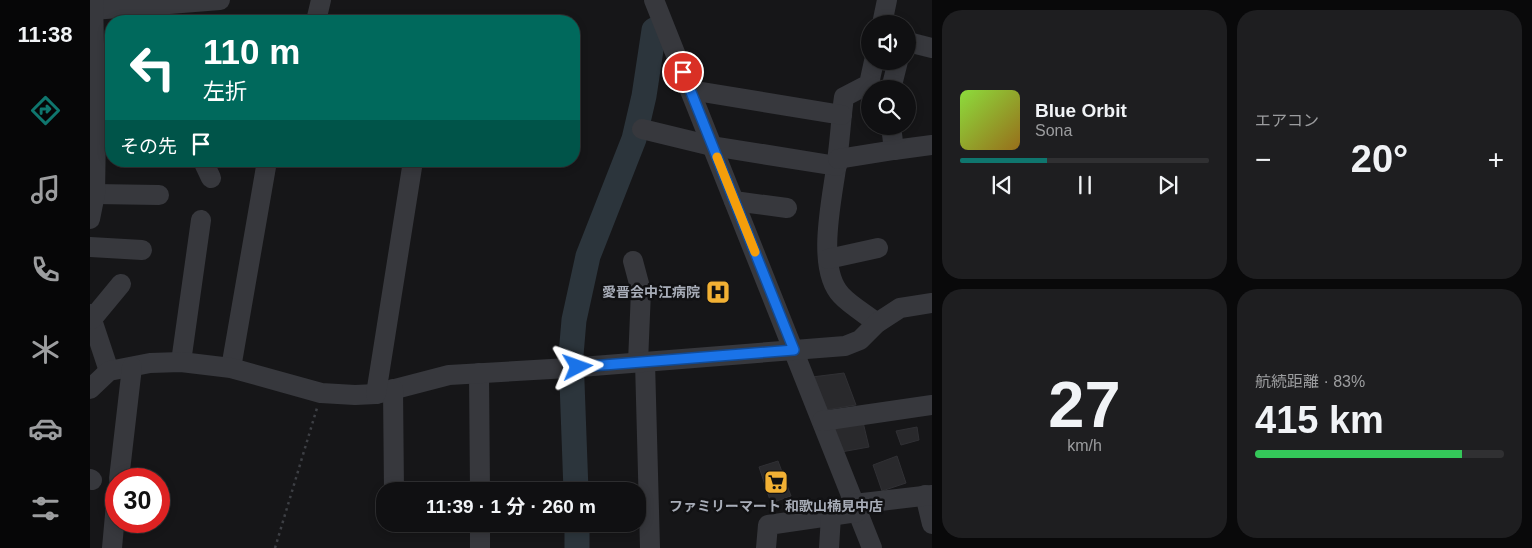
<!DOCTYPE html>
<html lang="ja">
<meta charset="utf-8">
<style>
:root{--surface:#101012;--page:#1e1e20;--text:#f1f3f6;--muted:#9c9d9f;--line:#303032;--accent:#0f766e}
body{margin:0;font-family:Arial,"Noto Sans JP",sans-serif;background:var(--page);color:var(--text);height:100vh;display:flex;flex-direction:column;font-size:19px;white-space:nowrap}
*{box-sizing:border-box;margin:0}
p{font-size:16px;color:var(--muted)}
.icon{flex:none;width:28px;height:28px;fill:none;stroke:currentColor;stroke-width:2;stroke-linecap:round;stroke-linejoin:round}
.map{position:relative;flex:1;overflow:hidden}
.details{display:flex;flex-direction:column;gap:10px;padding:10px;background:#09090a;width:600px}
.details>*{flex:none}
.hud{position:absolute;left:15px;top:15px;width:475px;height:152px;border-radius:20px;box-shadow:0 2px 8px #0003,0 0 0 1px var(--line);background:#00695c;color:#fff;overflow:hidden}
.tools{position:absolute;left:771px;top:15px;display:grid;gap:10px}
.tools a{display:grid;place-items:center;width:55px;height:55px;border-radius:50%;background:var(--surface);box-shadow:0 2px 8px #0003,0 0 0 1px var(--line);font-size:25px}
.speed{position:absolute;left:15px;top:468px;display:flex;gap:10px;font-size:25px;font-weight:700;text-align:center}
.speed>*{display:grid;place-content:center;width:65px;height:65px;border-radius:50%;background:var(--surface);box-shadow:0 2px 8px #0003,0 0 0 1px var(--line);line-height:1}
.speed .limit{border:8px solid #d22;background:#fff;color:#111}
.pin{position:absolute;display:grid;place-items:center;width:42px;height:42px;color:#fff;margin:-21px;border:2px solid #fff;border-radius:50%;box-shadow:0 1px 5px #0007}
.me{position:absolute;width:55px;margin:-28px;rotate:86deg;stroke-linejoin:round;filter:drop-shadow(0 0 4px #0008)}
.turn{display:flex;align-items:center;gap:18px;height:105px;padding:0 15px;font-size:22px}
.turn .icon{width:65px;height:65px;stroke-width:2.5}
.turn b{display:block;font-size:35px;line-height:42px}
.then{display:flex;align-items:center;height:48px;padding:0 15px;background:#0003;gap:10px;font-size:19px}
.big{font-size:38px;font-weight:700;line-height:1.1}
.details .tile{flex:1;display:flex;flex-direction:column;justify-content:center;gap:8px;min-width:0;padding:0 18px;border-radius:20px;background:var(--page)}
.details .dial{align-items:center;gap:0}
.dial b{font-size:65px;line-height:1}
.song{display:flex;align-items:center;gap:15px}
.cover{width:60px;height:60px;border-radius:8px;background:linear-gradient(135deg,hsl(90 70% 55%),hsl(40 70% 35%))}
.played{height:5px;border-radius:2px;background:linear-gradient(90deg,var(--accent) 35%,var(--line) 35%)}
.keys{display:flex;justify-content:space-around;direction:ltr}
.heat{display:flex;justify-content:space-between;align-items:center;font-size:28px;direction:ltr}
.charge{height:8px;border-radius:4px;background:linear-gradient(90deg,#34c759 83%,var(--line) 0)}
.details .tiles{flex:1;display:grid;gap:10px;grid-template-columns:repeat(2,1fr)}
.trip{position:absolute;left:286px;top:482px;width:270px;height:50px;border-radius:20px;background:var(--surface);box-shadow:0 2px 8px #0003,0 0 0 1px var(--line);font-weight:700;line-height:50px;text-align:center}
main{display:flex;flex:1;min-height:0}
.tab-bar{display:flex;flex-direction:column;width:90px;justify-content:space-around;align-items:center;background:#060607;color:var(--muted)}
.tab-bar .icon{width:35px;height:35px}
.tab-bar .selected{color:var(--accent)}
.tab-bar b{font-size:22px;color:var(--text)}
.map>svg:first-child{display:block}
</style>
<main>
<nav class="tab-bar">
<b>11:38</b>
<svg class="icon selected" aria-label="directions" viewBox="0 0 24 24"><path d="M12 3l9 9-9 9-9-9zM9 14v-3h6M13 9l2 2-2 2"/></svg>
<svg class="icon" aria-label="music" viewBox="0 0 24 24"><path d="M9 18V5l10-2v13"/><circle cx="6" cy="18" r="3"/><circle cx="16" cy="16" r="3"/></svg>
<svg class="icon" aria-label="phone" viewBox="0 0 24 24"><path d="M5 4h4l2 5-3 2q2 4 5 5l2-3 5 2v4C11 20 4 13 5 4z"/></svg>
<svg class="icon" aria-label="climate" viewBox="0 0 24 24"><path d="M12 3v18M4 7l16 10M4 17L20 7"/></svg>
<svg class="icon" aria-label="car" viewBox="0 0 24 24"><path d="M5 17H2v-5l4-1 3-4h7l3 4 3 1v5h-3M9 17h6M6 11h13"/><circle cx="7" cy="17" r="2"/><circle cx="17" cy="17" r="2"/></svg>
<svg class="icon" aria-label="filters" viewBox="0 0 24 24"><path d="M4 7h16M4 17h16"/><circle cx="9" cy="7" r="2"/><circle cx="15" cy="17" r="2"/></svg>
</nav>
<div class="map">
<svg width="842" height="548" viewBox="0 0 842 548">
<rect width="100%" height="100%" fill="#161618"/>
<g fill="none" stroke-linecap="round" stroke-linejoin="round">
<g stroke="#2c353c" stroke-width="25">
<polyline points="486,491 481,355 484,320 498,256 544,139 554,96 564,30"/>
<polyline points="487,524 487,548"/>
</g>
</g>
<g fill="#29292c" stroke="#303034">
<polygon points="754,373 766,405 735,410 722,377"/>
<polygon points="772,418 779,447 751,452 744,432 750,423"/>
<polygon points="827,427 829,440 811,445 806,431"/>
<polygon points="807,456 816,483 792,491 783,465"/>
<polygon points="688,461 701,496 681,503 669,467"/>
</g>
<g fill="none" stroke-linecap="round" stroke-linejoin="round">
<polyline stroke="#3d3f44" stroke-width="2.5" stroke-dasharray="2.5 4" stroke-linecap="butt" points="185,548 227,408"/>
<g stroke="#37383d" stroke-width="20">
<polyline points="564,0 782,548"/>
<polyline points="3,10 130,0"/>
<polyline points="226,21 231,0"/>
<polyline points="792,24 797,0"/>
<polyline points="818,42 842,48"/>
<path d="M784,61L779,84L754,97C751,118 750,140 747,161C743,196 725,267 751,295C760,305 777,315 787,323"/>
<polyline points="801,89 808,61"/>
<polyline points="600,90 752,115"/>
<polyline points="801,126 804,150"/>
<polyline points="552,129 622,146 747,166"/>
<polyline points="748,159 804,150 842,145"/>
<polyline points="113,161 121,178"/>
<polyline points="5,194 69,195"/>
<polyline points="644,201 697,208"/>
<polyline points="0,219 5,194 6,131 3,0"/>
<polyline points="0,247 52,250"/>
<polyline points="738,259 788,248"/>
<polyline points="543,261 551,291 548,362"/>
<polyline points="0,314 19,371"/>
<polyline points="2,319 31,284"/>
<polyline points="91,362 111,220"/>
<polyline points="555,362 560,548"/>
<polyline points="141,368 177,161"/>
<polyline points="389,373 390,491"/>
<polyline points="0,389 19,371 60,363 91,362 141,368 231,393 265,395 286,394 359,375 478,368 755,346 770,340 787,323 810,308 842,303"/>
<polyline points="303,389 304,491"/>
<polyline points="286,394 323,161"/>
<polyline points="732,421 842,405"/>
<polyline points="0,479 2,480"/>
<polyline points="29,479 42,367"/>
<polyline points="835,495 842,524"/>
<polyline points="764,504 842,495"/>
<polyline points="390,524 390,548"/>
<polyline points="22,548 26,504"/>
<polyline points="676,548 678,525 767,512"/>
<polyline points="739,548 741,516"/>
</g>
</g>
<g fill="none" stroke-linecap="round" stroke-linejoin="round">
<g stroke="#114b97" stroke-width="12">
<polyline id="route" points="488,367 704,350 593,72"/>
</g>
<use href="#route" stroke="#1a73e8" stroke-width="9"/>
<polyline stroke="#f59e0b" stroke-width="9" points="627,157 665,252"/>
</g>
<defs>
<g id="hospital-square" transform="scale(1.25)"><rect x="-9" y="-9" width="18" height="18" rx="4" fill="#f2b134" stroke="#111113"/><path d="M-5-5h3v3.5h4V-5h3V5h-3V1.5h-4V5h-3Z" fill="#111"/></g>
<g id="supermarket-square" transform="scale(1.25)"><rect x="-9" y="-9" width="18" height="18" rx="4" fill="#f2b134" stroke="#111113"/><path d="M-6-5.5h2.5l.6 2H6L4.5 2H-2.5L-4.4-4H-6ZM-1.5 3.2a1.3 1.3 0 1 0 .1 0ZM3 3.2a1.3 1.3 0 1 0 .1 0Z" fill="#111"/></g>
</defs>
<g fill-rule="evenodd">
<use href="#hospital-square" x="628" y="292"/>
<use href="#supermarket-square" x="686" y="482"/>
</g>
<g text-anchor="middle" stroke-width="5" stroke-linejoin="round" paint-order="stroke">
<g font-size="14" font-weight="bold" fill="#a8adb8" stroke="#111113" text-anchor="end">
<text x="610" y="297">愛晋会中江病院</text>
<text x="686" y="511" text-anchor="middle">ファミリーマート 和歌山楠見中店</text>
</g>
</g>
</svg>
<div class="tools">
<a><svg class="icon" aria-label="sound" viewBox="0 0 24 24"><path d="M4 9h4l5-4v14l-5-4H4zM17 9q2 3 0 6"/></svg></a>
<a><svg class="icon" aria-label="search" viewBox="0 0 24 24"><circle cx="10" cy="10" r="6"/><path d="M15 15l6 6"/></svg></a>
</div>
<div class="speed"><div class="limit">30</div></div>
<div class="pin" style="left:593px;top:72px;background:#d93025"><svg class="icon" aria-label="arrive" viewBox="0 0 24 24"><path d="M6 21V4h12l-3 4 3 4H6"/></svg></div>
<svg class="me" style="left:488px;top:367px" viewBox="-20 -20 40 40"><path d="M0-17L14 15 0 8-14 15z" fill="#1a73e8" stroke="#fff" stroke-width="4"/></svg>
<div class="trip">11:39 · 1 分 · 260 m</div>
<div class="hud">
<div class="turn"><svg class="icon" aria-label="left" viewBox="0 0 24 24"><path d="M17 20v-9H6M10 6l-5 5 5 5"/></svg><div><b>110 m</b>左折</div></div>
<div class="then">その先<svg class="icon" aria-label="arrive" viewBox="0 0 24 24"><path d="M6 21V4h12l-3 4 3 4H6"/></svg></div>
</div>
</div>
<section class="details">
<div class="tiles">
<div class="tile">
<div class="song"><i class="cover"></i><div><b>Blue Orbit</b><p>Sona</p></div></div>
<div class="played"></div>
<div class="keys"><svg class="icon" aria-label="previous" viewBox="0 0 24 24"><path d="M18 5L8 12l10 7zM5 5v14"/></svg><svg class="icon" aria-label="pause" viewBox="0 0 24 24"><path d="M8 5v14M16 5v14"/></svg><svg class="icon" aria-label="next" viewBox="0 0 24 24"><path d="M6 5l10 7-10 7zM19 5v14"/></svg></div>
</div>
<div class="tile"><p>エアコン</p>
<div class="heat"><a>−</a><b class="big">20°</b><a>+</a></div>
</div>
<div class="tile dial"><b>27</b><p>km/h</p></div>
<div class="tile"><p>航続距離 · 83%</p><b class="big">415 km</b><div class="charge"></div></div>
</div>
</section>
</main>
